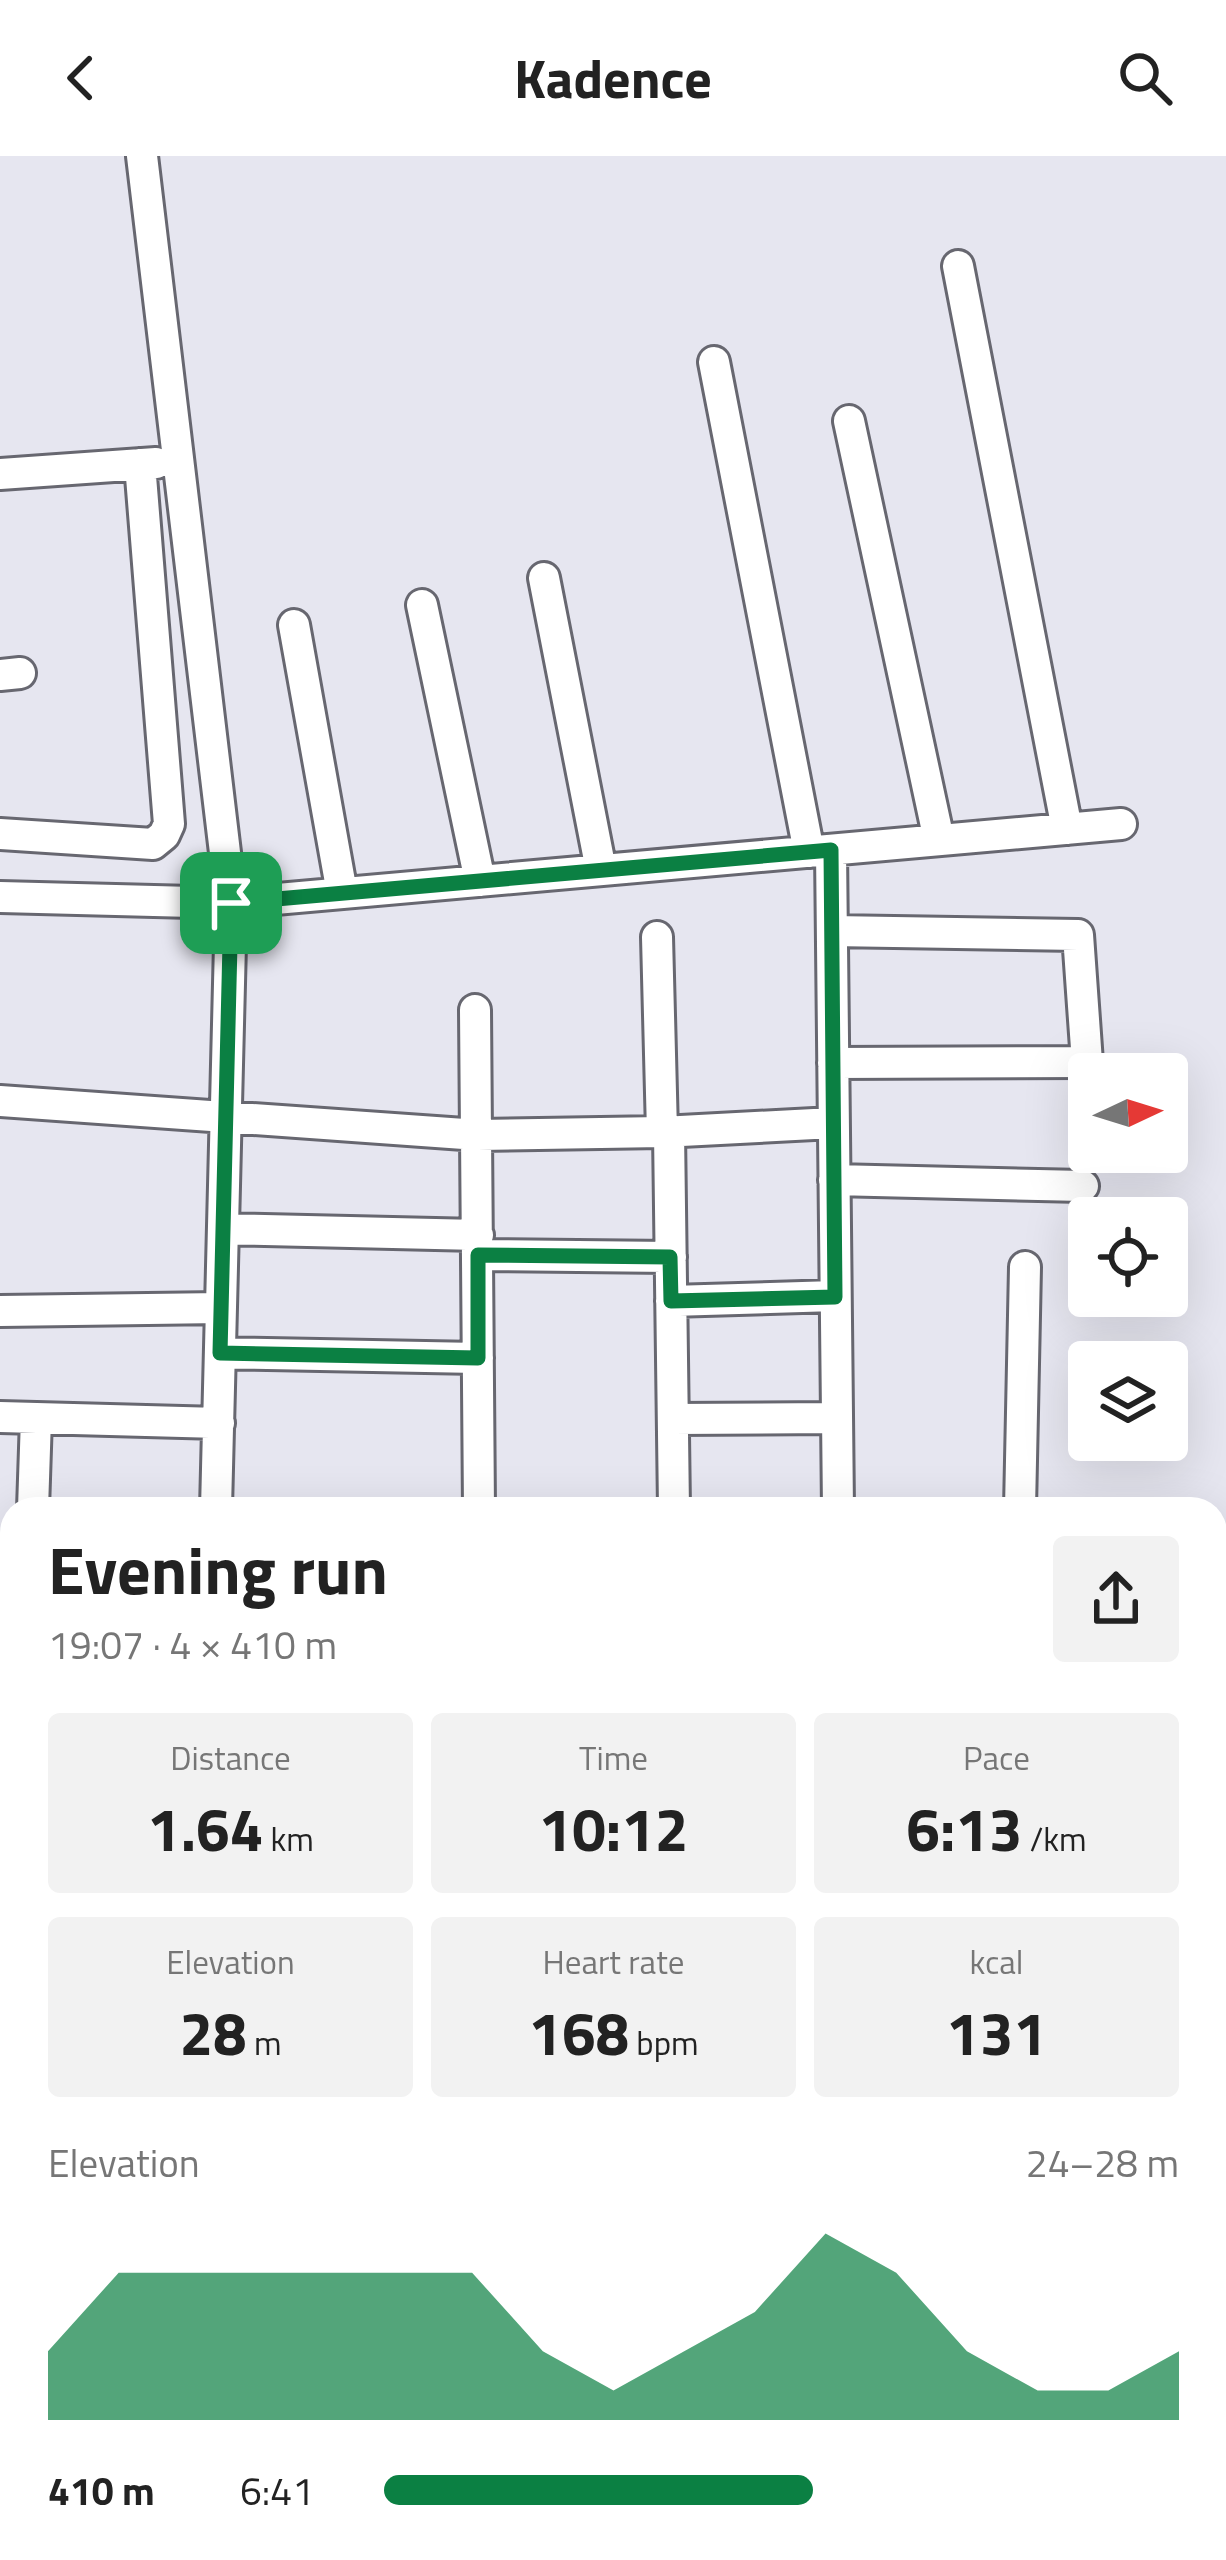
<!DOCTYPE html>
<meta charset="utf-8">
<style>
body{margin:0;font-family:"Titillium Web",sans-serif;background:#f2f2f2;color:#222;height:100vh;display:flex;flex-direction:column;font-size:45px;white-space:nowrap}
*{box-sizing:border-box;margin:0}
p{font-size:39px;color:#767676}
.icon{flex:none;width:66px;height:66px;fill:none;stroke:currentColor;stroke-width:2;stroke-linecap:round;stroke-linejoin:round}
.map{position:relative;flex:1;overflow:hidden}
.sheet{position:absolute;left:0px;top:1341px;width:1227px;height:1065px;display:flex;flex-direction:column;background:#fff;border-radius:36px 36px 0 0;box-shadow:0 12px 48px #0002}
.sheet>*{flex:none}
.needle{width:78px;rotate:86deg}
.controls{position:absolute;left:1068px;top:897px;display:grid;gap:24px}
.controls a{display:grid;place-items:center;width:120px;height:120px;border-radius:12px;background:#fff;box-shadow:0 12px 48px #0002;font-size:60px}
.pin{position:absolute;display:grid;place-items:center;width:102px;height:102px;color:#fff;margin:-51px;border-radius:24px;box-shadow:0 6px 18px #0006}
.round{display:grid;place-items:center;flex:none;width:126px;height:126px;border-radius:12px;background:#f2f2f2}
.overview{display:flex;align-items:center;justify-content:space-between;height:204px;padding:0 48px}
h1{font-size:66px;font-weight:700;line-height:90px}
.figures{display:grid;grid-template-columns:repeat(3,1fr);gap:18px;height:204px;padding:12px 48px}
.figures div{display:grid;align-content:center;border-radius:12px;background:#f2f2f2;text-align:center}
.figures b{font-size:60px;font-weight:700}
.figures small{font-size:33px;font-weight:400}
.figures p{font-size:33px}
.chart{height:336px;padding:24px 48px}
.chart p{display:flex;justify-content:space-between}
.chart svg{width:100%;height:216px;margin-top:12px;fill:#0b8043;opacity:.7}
ul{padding:0 48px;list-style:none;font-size:39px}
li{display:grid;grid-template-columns:192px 144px 1fr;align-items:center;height:90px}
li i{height:30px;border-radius:15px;background:#0b8043}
header{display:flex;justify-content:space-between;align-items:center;height:156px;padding:0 48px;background:#fff;font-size:54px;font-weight:700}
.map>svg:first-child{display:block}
</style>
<header><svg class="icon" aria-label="back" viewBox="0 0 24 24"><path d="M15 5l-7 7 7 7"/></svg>Kadence<svg class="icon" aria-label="search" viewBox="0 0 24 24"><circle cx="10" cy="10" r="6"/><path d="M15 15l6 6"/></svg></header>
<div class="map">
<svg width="1226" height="2404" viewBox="0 0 1226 2404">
<rect width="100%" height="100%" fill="#e6e6f0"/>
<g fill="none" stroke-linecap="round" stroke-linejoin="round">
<defs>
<path id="street" d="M142 0 231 747 216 1353
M958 110 1067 673
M714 206 809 696
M849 265 939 684
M0 318 156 307
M544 422 601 714
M422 449 480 725
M294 469 342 737
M0 519 20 517
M0 678 153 688 164 679 169 668 140 308
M831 694 838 1353
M0 741 231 747 1121 668
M832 775 1078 779 1087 906 833 907
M657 781 662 976
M475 854 479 1353
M0 945 478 979 662 976 833 967
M669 976 674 1353
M834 1024 1083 1030
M223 1073 478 1079
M478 1099 671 1101
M671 1145 835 1140
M0 1155 221 1152
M220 1197 478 1202
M0 1261 219 1267
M673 1263 835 1262
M33 1353 36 1262
M1020 1353 1025 1111
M0 1491H12
M1215 1552 1226 1554
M1215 1582 1226 1584
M1215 1619 1226 1611
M0 1695H12
M0 1876H12
M1215 1956 1226 1953
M0 2012 12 2016
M1215 2080 1226 2007
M0 2213 12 2217
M527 2394 533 2404
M725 2394 731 2404
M939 2394 945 2404
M1054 2394 1060 2404
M1169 2394 1175 2404
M76 2404 80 2394
M279 2404 281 2394"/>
</defs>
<!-- street casing -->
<use href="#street" stroke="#676770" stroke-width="36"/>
<!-- street -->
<use href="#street" stroke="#fff" stroke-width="30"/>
</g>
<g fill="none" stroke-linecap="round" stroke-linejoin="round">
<defs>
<path id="route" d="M831 694 835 1141 671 1145 670 1101 478 1099V1202L220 1197 231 747Z"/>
</defs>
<!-- route casing -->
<use href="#route" stroke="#fff" stroke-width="24"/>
<!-- route -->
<use href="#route" stroke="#0b8043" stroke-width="15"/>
</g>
</svg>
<div class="controls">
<a><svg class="needle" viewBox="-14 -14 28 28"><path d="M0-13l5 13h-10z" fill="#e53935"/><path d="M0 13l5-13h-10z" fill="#767676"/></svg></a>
<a><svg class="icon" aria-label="locate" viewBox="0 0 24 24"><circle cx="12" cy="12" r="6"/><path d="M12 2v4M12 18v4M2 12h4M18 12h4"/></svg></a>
<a><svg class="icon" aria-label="layers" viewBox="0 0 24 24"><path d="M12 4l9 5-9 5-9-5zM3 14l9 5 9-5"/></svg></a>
</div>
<div class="pin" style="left:231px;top:747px;background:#1e9e55"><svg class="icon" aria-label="arrive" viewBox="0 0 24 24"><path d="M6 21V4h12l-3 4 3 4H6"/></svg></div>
<section class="sheet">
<div class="overview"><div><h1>Evening run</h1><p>19:07 · 4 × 410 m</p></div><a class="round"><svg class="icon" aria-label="share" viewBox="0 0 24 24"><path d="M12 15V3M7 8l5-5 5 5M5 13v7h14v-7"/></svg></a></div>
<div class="figures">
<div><p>Distance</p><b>1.64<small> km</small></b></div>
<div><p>Time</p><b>10:12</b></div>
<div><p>Pace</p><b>6:13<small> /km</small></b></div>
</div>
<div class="figures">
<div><p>Elevation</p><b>28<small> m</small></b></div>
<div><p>Heart rate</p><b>168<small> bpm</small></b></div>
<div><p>kcal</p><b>131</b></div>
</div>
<div class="chart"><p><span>Elevation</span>24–28 m</p>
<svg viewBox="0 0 160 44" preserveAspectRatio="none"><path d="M0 44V30L10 14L20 14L30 14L40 14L50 14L60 14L70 30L80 38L90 30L100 22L110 6L120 14L130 30L140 38L150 38L160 30V44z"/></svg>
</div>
<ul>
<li><b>410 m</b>6:41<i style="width:54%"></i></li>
</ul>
</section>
</div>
